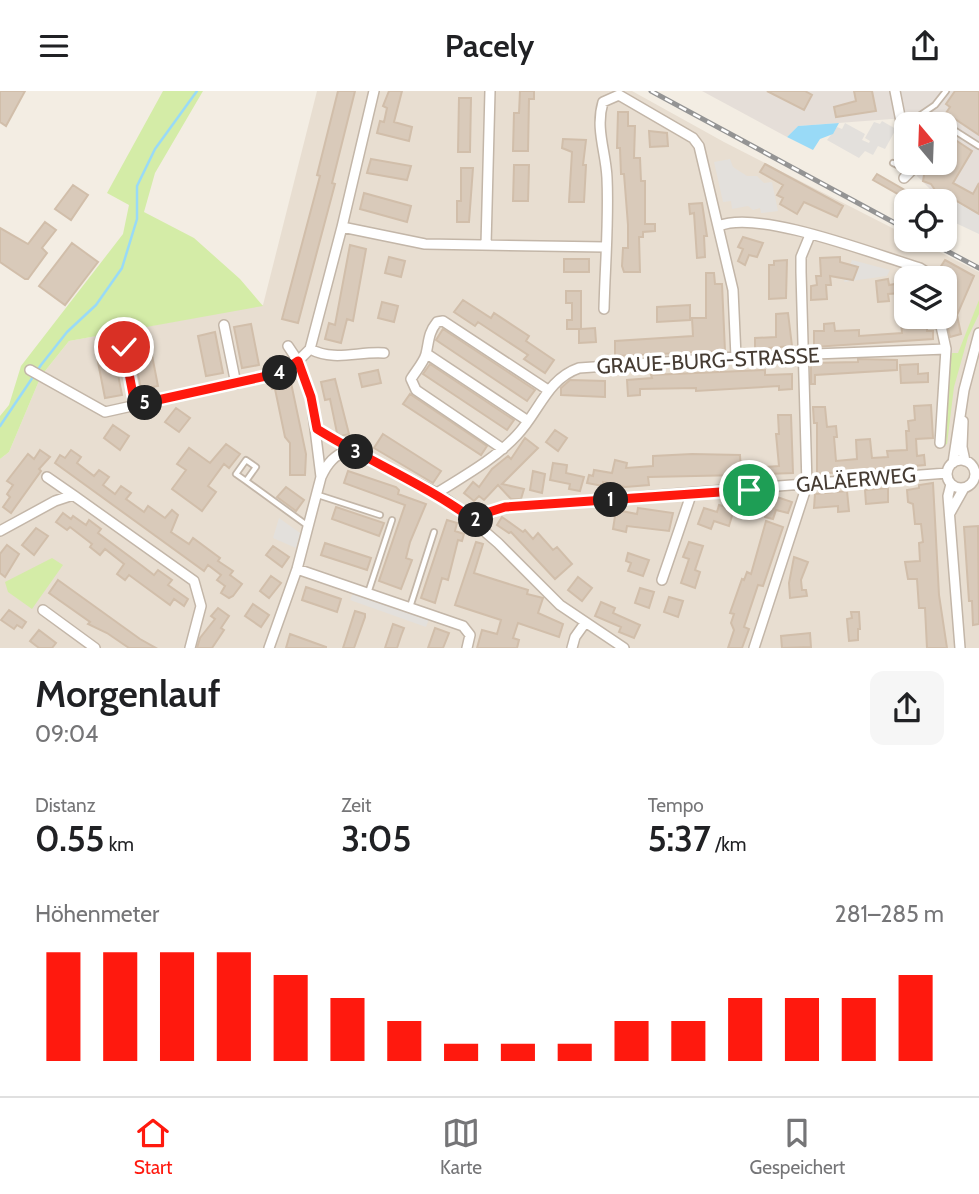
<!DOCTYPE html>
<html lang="de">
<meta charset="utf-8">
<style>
body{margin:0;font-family:Cabin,sans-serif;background:#f6f6f6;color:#202124;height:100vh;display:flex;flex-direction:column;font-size:26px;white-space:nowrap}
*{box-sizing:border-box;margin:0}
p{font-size:23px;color:#757577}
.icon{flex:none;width:38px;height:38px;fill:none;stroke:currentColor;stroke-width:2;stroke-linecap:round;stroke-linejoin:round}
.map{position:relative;height:557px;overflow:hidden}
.details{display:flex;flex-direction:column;background:#fff;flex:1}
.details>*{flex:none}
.needle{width:46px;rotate:341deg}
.tools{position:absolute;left:894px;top:21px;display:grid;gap:14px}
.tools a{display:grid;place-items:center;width:63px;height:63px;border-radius:14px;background:#fff;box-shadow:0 2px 5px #0004;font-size:35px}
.pin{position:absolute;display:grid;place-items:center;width:60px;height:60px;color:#fff;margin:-30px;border:4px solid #fff;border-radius:50%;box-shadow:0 2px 7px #0007}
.km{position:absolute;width:35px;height:35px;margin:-18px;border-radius:50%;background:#222;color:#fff;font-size:19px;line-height:35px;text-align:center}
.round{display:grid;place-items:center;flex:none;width:74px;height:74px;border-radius:14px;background:#f6f6f6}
.overview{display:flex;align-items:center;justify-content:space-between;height:119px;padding:0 35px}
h1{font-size:38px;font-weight:600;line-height:52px}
.figures{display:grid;grid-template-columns:repeat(3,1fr);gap:10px;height:119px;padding:7px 35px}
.figures div{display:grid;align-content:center}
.figures b{font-size:35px;font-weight:600}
.figures small{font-size:19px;font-weight:400}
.figures p{font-size:19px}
.chart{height:196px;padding:14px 35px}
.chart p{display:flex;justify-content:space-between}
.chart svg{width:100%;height:126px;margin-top:7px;stroke:#ff190e;stroke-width:6}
header{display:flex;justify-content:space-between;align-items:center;height:91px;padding:0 35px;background:#fff;font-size:32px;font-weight:600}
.tab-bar{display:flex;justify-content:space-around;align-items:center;height:98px;border-top:2px solid #e0e0e0;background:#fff;font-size:19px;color:#757577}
.tab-bar a{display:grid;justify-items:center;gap:4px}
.tab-bar .selected{color:#ff190e}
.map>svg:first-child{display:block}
</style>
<header><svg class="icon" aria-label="menu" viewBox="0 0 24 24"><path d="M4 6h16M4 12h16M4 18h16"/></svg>Pacely<svg class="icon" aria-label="share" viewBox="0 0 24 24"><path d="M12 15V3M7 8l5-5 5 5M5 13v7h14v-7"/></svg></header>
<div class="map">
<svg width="979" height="557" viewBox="0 0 979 557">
<rect width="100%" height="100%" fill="#f3ede3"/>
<!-- residential -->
<path fill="#e8ded1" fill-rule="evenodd" d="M317 0H632L724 51 906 144V149H916L979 181V557H0V368L9 361 41 285 69 250 263 214ZM906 187H945V226H906Z"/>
<!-- industrial -->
<path fill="#e5ded8" d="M702 0H979V124L945 105 939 107 917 85 914 72H945V33L906 35 905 27 798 35 787 46Z"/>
<!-- green -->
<path fill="#d4eca7" d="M163 0H203L155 82 144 121 194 147 240 188 263 215 69 250 41 285 9 361 0 368V325L9 314 21 275 123 143 129 114 107 102Z
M979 209V223L968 246 954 296 947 353 943 355 949 278 952 262H958Z
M52 467 63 474 32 518 8 501 5 491Z"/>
<!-- parking -->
<path fill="#e3e0dc" d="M882 30 896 38 885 58 878 55 873 64 865 60 859 67 827 49 837 36 842 38 845 32 865 43 862 49 869 52 870 50 865 47 874 31 880 33Z
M730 68 733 76 747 85H757L764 92 772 91 778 120 761 122 760 117 753 119 748 115 732 118 731 110 723 111 714 71Z
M945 105 979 124V143L945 127V110H942Z
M852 169 890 179 887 185 844 191Z
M279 427 300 442 296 457 273 447Z
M353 502 429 528 426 536 350 509Z"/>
<!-- water -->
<path fill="#99daf7" d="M839 32 833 43 820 48 813 59 787 46 798 35Z"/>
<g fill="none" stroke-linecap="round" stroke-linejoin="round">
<!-- stream -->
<path stroke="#99daf7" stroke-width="2.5" d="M0 335 41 274 67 241 96 214 122 177 137 128V95L155 58 197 0"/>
</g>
<!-- building -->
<path fill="#d9caba" stroke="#d1beaa" stroke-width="2" d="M0 0H25L6 35 0 31Z
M338 0H355L332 92 335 93 298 232 282 228 320 85 317 84Z
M389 0H402L394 31 412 36 409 50 377 42 380 30 384 31 387 17 383 15Z
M520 0H534V8H529L528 60H513L514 22H519Z
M767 0H805L812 4 804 19Z
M854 0H872L876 20 836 26 834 16 856 10Z
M955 0H979V44L946 22 950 16 946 13Z
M459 7H471L470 61H458Z
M618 21H628V35H635L634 67H640L641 90H645V133H655V140L643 141V146H639L640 181H624L622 175 623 157H628V134L624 83H621L620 57H617Z
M649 40 667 42 668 55 650 56Z
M945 42 972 60 953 92 973 103 979 92V123L943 102H937L931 93 923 90 924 84 919 72H945Z
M563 48 586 49 583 74H586L584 111H569L572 61 562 57Z
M371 68 411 75 407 89 367 82Z
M765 73 843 115 837 126 804 111 797 123 780 113 783 107 777 104 783 94 760 81Z
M514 74H529L528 110H513Z
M461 77H473L469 131H457V110H461Z
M877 83 908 101 905 107 873 89Z
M73 94 88 104 71 129 55 118Z
M364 102 411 115 407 131 360 118Z
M702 112 707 145H704L705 166 697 167 694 122 690 123 689 113Z
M45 131 56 139 42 157 47 162 28 188H25L0 171V137L28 153Z
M743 146 763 152 757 166 749 164 745 174 738 170 743 158 738 156Z
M72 152 98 171 65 214 39 195Z
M350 154 366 158 353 230 347 228 341 252 325 248 329 232 335 234Z
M389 166 405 170 401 186 385 182Z
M840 166V171L858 176 853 189 830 185 831 194H826L827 208 811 209V195L817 194 816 185H821L820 167Z
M564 168H589V181H564Z
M787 169 786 207 769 208V174H774V170Z
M945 169 974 185 957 224 961 243 950 246 945 223V187H937L936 183Z
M706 182H714L715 193H722L725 260 615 265V250L693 245 692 227H706Z
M888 188 889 194 901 192 902 202 888 203 889 210 878 211 876 190Z
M566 200H581V238L595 237 596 251 579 252V238H567V229H572V212H566Z
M463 209 491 227 494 222 529 245 526 250 554 269 545 282 524 268 528 264 478 231 475 235 454 221Z
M382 211 398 215 394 231 378 227Z
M690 214V229L657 231V216Z
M788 222 792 255 755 258V247L776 246V223Z
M914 230V235L927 234V240H933V248L814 256V240H824V233L834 232 835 240 859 239V245L902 242 901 231Z
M251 233 259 274 242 277 234 236Z
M443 238 535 299 527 310 436 249Z
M215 241 223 282 206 285 198 245Z
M150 254 158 295 141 298 133 258Z
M114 263 122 304 105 307 97 266Z
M858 268 897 269V279L815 284V293H811V272L858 271Z
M430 273 514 329 507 339 423 283Z
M918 273V283L928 282V291L901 292 900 274Z
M378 279 381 292 362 296 359 283Z
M765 279V284L792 283V298L779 299V295L696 300V297L640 298V304L628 305 627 289 652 287 651 284Z
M290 287 306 363 305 384H290V352L285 346 275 298H272L270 291Z
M335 288 349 343 341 345 337 342 330 308 325 309 321 291Z
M570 289 605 290V306L561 304V297Z
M410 303 487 355 481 364 403 313Z
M931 314 933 347 916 348 917 365 924 364 925 374 817 383V332H814L813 316H825L827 336 836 335 837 346H834L836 370 857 368 856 349 870 348 872 367 888 366 887 360 907 359 906 340H909L908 330 915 329 914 315Z
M176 317 190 327 179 341 165 331Z
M778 324H791L793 382 766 383V376L779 375 776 343H779Z
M113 334 129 345 120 359 104 347Z
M555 339 567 347 558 360 546 351Z
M383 343 441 380 433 392 374 357Z
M525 347 538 357 502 393 524 398 521 408H511L498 394 484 409 479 405 474 410 464 402 473 391 479 396 492 378 508 365 511 368Z
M226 353 240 363 229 377 224 373 208 395 216 401 202 420 172 398 186 379 177 373 189 357 210 372Z
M40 359 50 366 39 378 41 380 11 422 3 416 10 406 7 403 13 394 7 390 28 363 34 368Z
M71 359 81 366 77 372 94 385 99 379 109 386 103 394 115 403 121 395 131 402 126 408 144 421 148 415 165 427 172 419 178 424 171 441 189 453 193 447 220 467 218 470 233 480 230 484 242 493 233 505 229 507 221 502 225 495 217 489 221 484 208 474 204 480 55 372 60 364 65 367Z
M692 363 740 364 741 384 648 386 649 394 625 396 603 391V395L587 392 589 384 593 385 594 379 612 382 615 369 627 372 626 377 653 375V365Z
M553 372 567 374 566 382 584 386 580 400 569 398 570 393 550 389Z
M348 380 396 396 399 399 398 403 426 413 410 451 406 467 412 469 401 498 379 490 405 414 344 392Z
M533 380 545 383 542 402 530 399Z
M933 392 939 504 947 557H927L925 517H919L917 488H908L905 471 920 470 919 452 923 451 921 433H915L913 413 908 411 907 399 919 397V394Z
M286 396 304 409 296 420 277 406Z
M888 397V411L866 413 865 399Z
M847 400 849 420 838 421V415L814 417 815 403Z
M774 405 792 411 788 422 776 419 773 428 765 426Z
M719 414 734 418 729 435 714 430 711 438 698 433 704 417 717 421Z
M336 416 384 432 379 445 332 428Z
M638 417 673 422 669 440 627 435 626 441 613 438 616 419 637 423Z
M63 422 71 428 73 425 86 434 89 429 101 438 98 442 141 474 154 484 158 479 172 489 168 494 188 508 184 515 174 508 170 514 129 484 125 489 117 483 124 473 105 458 100 464 90 456 92 453 70 436 67 439 56 431Z
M502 426 523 441 525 439 533 448 538 442 553 459 557 456 572 473 555 488 511 441 509 442 497 434Z
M447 429 457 432 455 440 464 443 462 450 458 449 448 489 442 487 435 512 421 507Z
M766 430 783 436 763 495 758 494 744 536 749 538 742 557H728L734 539 731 532 734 523 730 522 742 488 744 489 747 481 751 483Z
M978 435 979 533 973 534 972 510H969L964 436Z
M36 437 48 445 34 464 22 454Z
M476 451 483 453 474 482 528 499 527 503 543 507 538 522 563 533 559 546 518 532 513 547 519 549 517 557H477L482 539 497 543 501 529 455 514Z
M689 451 703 455 695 479 700 481 695 497 681 492 689 468 683 466Z
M325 452 371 467 367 479 321 464Z
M7 454 19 463 5 486 0 482V463Z
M273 455 289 466 282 476 266 464Z
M628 462 649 469 643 485 628 480 631 472 626 470Z
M794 466 808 471 801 489 802 499H806L807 505 790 507 789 492Z
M271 485 281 492 269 507 260 500Z
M578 486 592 497 582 510 568 499Z
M58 489 140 548 156 557H129L107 542 88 533 90 531 49 502Z
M306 496 341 508 337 521 302 509Z
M640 497 654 501 649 517 635 512Z
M669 506 683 510 678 526 664 521Z
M601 511 615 517 613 522 640 534 634 547 619 541 621 536 595 525Z
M253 513 269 524 261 536 245 525Z
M218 517 229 525 221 537 224 539 212 557H197L200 547 215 528 211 525Z
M9 519 26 531 22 537 17 534 14 538 1 529Z
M355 520 365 523V526L354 557H343Z
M851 521H859L860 538H858V549L849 550 847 528 852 527Z
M393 533 404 537 401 545 397 557H385Z
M435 537 449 542 443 557H428Z
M39 539 56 552 52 557H39L30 550Z
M810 542 811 556 782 557 781 545Z
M290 543 326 556V557H286Z"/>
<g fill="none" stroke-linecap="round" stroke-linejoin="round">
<defs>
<path id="lane" d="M919 25 935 14 946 0
M901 26 938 29 979 55
M893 72 911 80
M246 390 236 383 246 369 256 376 246 390 308 435
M318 404 380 424
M368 502 392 429
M410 516 434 441"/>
<path id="street" d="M374 0 342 136 425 153 605 156
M895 0 906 56
M904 87 911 80 909 72
M719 135C759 118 876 164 920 177L928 182 930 187
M486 154 490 0
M604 218C605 175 609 130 607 87 606 61 595 38 603 11L619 4 693 47 699 55 733 199 736 266
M939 226 946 258 940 352
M224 234 236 293
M124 256 135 314
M310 258C335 271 358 260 384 262
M427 263 528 330
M30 279 105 321 280 282 298 270 310 258 342 136
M963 330 962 356 965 370
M317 338 349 358
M503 358 416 299 411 288C415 281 424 271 426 263 429 251 428 242 437 231L443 230 548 299
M947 383a14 14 0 1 1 28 0a14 14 0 1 1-28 0Z
M953 372 964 299 979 242
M47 386 73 404
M321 386C328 371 334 365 349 358L437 402 454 414 498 452 560 514 624 557
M951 393 948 405 960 557
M437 402C464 385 495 368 517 344 539 321 547 288 579 277L736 266 946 258
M950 422 964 397
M474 429 505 416 947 382
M0 440 55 410 73 404 194 490 201 515 190 557
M297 478 463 535 470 544 467 557
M662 489 691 404
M43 519 95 557
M269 557 297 478 321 386 311 306 298 270 288 255
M572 557 575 546 585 532
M754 557 807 394 801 181V166L810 144"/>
</defs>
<!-- lane casing -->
<use href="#lane" stroke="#c3b6a8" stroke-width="8"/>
<!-- street casing -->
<use href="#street" stroke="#c3b6a8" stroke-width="12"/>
<!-- lane -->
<use href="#lane" stroke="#fff" stroke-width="4.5"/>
<!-- street -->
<use href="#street" stroke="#fff" stroke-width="9"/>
<defs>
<path id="rail" d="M651 0 906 138
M926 149 979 177"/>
</defs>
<!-- rail casing -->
<use href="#rail" stroke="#949494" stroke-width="5"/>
<!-- rail -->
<use href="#rail" stroke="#fff" stroke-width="2.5" stroke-dasharray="8" stroke-linecap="butt"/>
</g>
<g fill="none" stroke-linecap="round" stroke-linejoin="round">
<defs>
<path id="route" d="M124 256 135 314 280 282 298 270 311 306 317 338C368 370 425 393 474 429L486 422 505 416 749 399"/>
</defs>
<!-- route casing -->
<use href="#route" stroke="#fff" stroke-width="14"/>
<!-- route -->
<use href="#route" stroke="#ff190e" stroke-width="9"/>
</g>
<g text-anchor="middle" stroke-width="7" stroke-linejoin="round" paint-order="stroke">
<!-- street labels -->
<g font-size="21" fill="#463c33" stroke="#fff">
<text transform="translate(708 270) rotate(-3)" y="7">GRAUE-BURG-STRASSE</text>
<text transform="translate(856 389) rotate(-5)" y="7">GALÄERWEG</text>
</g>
</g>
</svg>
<div class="tools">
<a><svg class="needle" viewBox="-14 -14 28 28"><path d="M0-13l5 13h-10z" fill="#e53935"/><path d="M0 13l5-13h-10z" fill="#757577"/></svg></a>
<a><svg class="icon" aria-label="locate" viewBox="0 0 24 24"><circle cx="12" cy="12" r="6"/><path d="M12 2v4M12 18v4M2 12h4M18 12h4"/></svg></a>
<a><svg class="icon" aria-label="layers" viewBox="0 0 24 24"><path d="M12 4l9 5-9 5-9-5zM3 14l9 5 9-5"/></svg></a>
</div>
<div class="pin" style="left:749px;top:399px;background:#1e9e55"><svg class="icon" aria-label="arrive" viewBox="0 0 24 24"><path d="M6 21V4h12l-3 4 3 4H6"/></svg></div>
<div class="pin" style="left:124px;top:256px;background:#d93025"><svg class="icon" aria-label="check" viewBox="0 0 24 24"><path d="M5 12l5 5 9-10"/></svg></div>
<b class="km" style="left:611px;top:409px">1</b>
<b class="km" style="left:476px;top:429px">2</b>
<b class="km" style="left:356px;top:361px">3</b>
<b class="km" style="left:280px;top:282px">4</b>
<b class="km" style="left:145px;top:312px">5</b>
</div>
<section class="details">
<div class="overview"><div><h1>Morgenlauf</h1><p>09:04</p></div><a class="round"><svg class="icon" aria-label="share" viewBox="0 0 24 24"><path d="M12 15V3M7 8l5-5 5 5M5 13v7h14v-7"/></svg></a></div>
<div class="figures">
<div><p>Distanz</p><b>0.55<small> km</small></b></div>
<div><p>Zeit</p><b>3:05</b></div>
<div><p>Tempo</p><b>5:37<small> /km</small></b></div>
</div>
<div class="chart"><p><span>Höhenmeter</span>281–285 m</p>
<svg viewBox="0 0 160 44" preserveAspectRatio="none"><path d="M5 44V6M15 44V6M25 44V6M35 44V6M45 44V14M55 44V22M65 44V30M75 44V38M85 44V38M95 44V38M105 44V30M115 44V30M125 44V22M135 44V22M145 44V22M155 44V14"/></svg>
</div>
</section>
<nav class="tab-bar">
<a class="selected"><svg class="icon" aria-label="home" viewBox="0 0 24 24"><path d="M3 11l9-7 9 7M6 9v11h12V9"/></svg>Start</a>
<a><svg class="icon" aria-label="map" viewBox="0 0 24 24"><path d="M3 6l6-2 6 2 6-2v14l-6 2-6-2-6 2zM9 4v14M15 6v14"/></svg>Karte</a>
<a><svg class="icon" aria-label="saved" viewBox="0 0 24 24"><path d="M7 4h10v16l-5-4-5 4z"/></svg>Gespeichert</a>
</nav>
